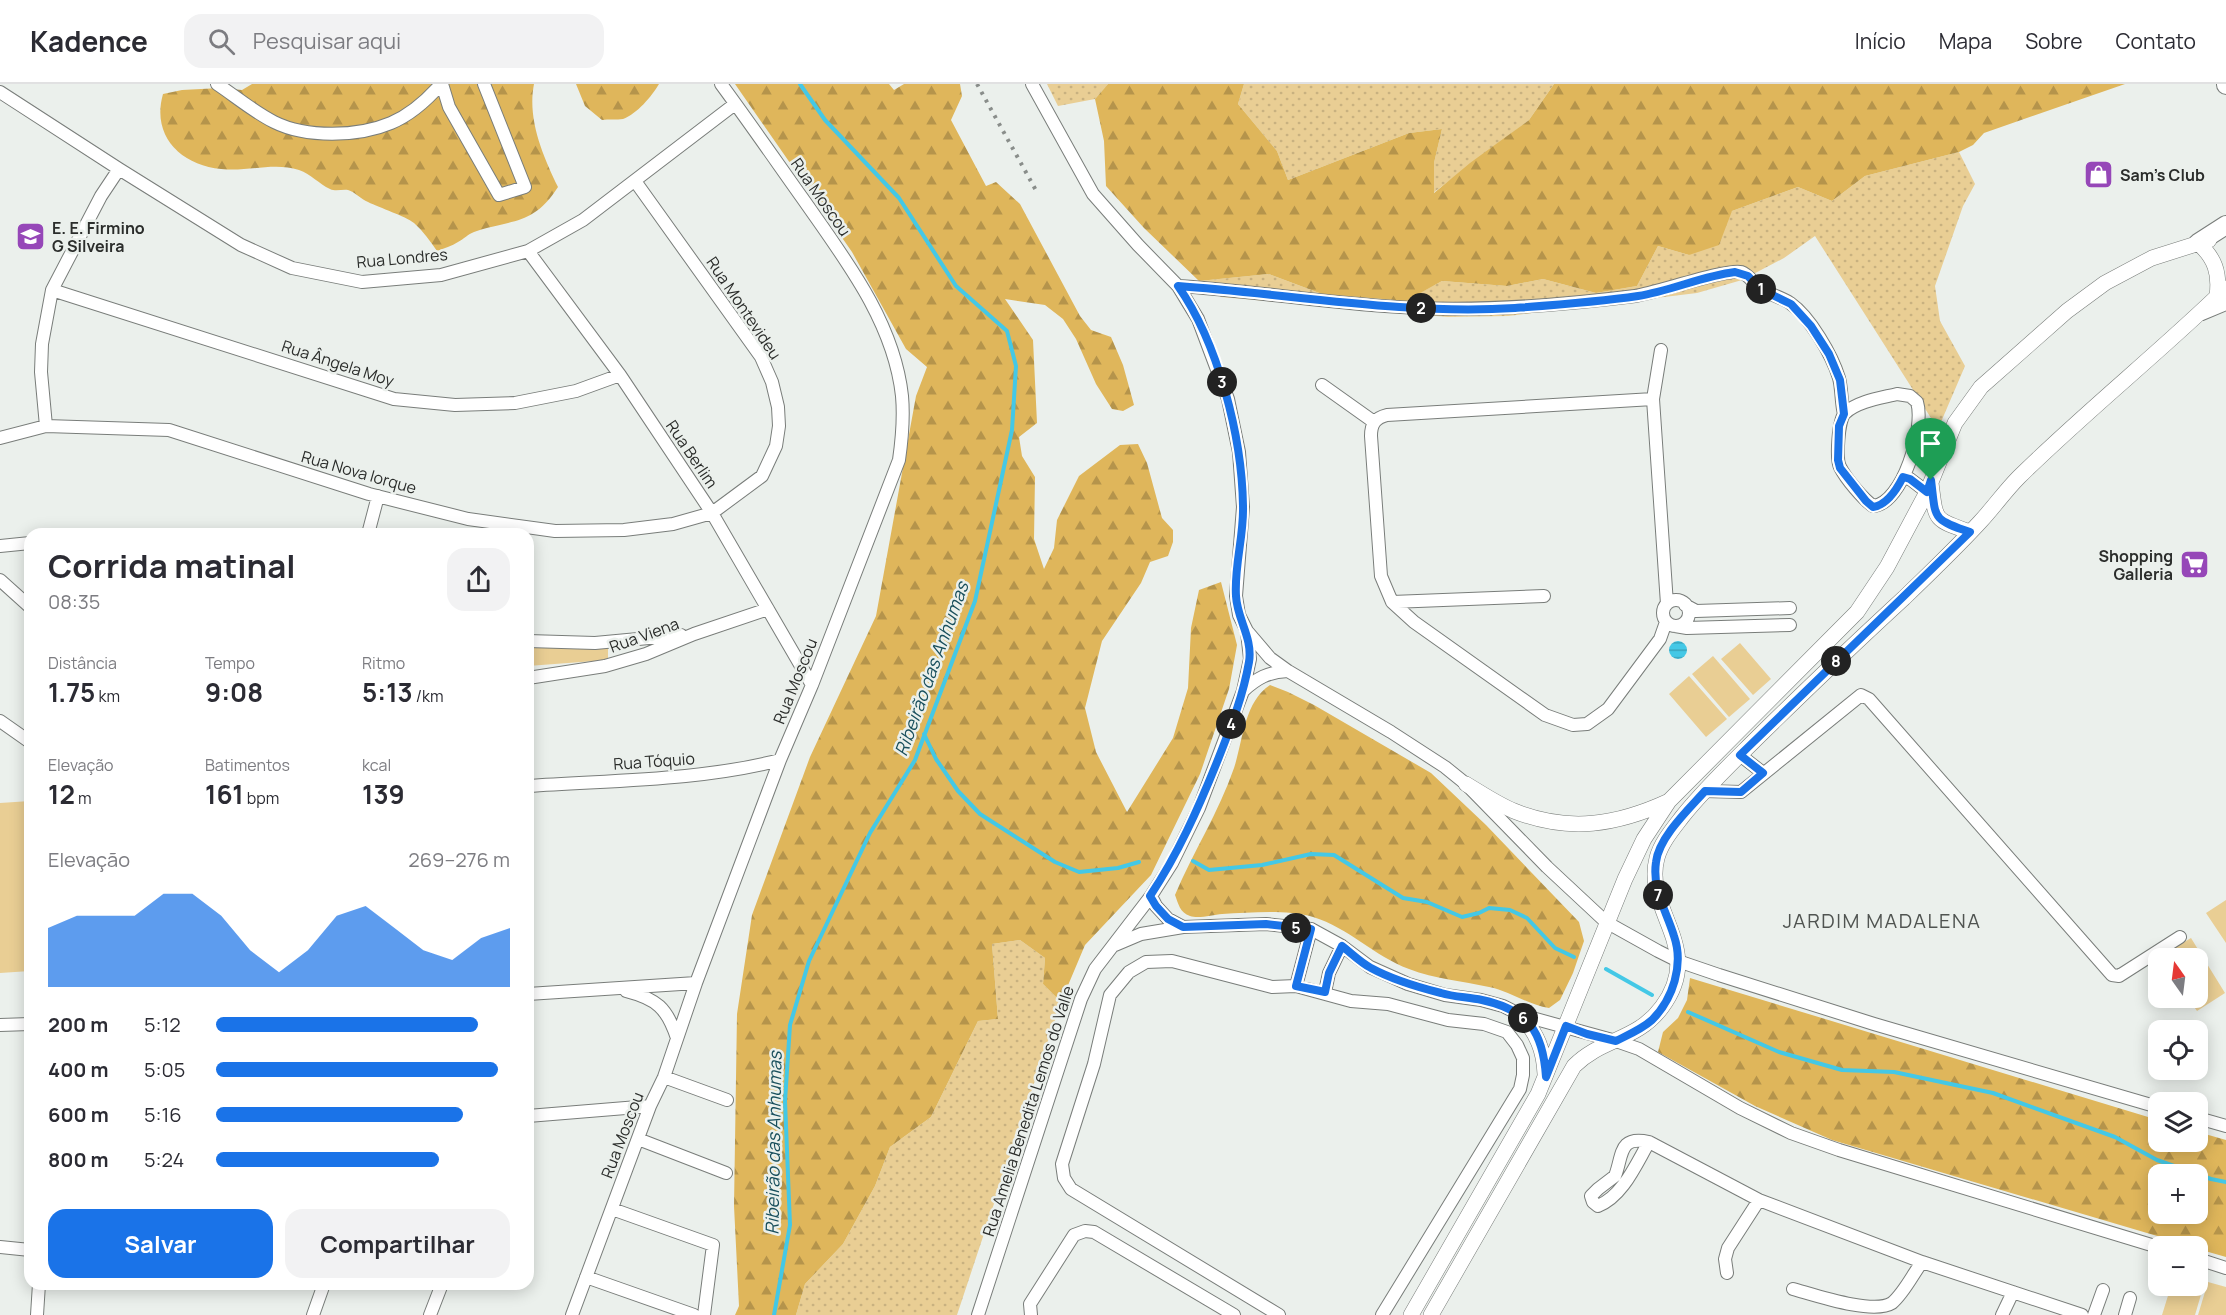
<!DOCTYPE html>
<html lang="pt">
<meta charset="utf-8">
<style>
body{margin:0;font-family:Manrope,sans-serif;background:#f2f2f3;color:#2b2b33;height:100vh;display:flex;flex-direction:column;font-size:22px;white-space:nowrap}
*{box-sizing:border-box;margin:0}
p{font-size:20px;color:#7c7c81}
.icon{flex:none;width:33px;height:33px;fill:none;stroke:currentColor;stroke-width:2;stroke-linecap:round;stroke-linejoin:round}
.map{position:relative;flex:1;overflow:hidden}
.drawer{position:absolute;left:24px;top:444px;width:510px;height:762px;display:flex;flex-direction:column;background:#fff;border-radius:18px;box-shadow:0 3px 15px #0003}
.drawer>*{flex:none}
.needle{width:39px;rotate:346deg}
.controls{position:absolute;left:2148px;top:864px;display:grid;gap:12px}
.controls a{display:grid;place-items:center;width:60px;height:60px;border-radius:12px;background:#fff;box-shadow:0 3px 15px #0003;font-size:30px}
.pin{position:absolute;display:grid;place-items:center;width:51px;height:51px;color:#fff;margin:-62px -26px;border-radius:50% 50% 50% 0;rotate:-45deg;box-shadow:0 0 6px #0007}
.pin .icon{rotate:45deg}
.km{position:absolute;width:30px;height:30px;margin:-15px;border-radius:50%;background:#222;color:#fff;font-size:16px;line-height:30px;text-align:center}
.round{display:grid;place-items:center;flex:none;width:63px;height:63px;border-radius:18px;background:#f2f2f3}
.head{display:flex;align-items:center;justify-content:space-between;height:102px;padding:0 24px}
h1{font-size:33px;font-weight:700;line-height:45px}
.metrics{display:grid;grid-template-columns:repeat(3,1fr);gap:9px;height:102px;padding:6px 24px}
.metrics div{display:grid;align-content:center}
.metrics b{font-size:26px;font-weight:700}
.metrics small{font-size:16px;font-weight:400}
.metrics p{font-size:16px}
.chart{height:168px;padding:12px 24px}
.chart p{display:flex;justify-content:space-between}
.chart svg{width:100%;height:108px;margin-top:6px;fill:#1a73e8;opacity:.7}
.button{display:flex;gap:12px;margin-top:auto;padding:12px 24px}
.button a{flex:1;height:69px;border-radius:18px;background:#1a73e8;color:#fff;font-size:24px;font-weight:700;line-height:69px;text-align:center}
.button a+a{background:#f2f2f3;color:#2b2b33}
ul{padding:0 24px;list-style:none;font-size:20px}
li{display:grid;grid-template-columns:96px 72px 1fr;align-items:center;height:45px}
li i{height:15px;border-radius:8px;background:#1a73e8}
header{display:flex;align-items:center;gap:36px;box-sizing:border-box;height:84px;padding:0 30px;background:#fff;border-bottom:2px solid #e1e1e2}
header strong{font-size:28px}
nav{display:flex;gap:33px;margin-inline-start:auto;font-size:21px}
.search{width:420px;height:54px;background:#f2f2f3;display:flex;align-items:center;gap:15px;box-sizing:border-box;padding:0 21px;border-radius:18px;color:#7c7c81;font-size:22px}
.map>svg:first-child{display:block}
</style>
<header>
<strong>Kadence</strong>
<div class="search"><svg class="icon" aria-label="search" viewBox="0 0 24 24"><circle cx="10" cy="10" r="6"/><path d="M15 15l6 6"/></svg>Pesquisar aqui</div>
<nav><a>Início</a><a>Mapa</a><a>Sobre</a><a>Contato</a></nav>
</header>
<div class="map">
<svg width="2226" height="1231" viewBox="0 0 2226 1231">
<defs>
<pattern id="grass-dots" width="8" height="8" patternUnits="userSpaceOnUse" patternTransform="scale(1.5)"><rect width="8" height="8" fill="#e9ce94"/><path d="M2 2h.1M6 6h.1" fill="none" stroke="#c8b180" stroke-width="1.8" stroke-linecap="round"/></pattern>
<pattern id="forest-firs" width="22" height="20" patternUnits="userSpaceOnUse" patternTransform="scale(1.5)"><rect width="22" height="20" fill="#dfb65b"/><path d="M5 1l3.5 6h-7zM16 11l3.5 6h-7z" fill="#b5944b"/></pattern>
<pattern id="water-rules" width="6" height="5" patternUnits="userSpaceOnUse" patternTransform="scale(1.5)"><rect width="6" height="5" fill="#44c8e6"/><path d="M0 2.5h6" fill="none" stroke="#39a3bb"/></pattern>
</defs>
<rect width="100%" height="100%" fill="#ebf0ec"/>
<!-- grass -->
<path fill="url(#grass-dots)" d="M1047 0H1108L1095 15 1058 22Z
M1244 0H1554L1529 36 1433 109 1434 79 1442 45 1409 49 1288 96 1277 67 1238 20Z
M1959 68 1975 100 1963 122 1935 202 1940 237 1965 282 1938 345 1815 152 1784 174 1742 196 1697 209 1508 232 1448 233 1221 213 1199 197 1269 190 1322 210 1405 217 1442 197 1507 202 1543 195 1596 209 1637 202 1658 162 1689 171 1732 127 1798 103 1832 117 1865 92Z
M1020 856 1045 874 1043 900 1061 918 957 1231H796L805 1200 843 1160 875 1102 890 1063 931 1033 978 937 998 935 992 860Z"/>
<!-- forest -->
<path fill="url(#forest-firs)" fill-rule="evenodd" d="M252 0H534C527 35 543 72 558 103 533 142 512 135 474 148 468 150 464 155 458 158 452 162 444 164 437 167 430 157 423 147 414 139 405 132 380 124 368 118 361 115 355 108 348 106 342 105 336 108 330 105 319 100 311 90 299 86 274 78 247 88 221 85 181 81 151 52 163 10L182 6 220 4 242 6Z
M576 0H659C652 12 637 30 623 35 617 36 608 35 602 36L585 22Z
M735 0H889L894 6 904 0H960L962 12 951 36 986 102 996 98 1020 120 1080 232 1091 246 1111 253 1123 281 1134 321 1123 327 1112 325 1096 300 1076 255 1063 235 1045 221 1005 215 1033 256 1037 339 1019 353 1022 372 1035 393 1034 455 1044 485 1054 464 1057 436 1079 392 1120 361 1138 360 1147 379 1162 434 1173 446V458L1168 472 1150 478 1141 499 1102 557 1085 624 1096 668 1127 728 1173 654 1188 604 1191 544 1199 506 1221 498 1237 561 1229 605 1200 690 1151 791 1085 861 1061 918 1043 900 1045 874 1020 856 992 860 998 935 978 937 931 1033 890 1063 875 1102 843 1160 805 1200 796 1231H735L739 1222 734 1122 737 930 752 831 810 673 876 532 916 312 927 283 906 265 852 168Z
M1108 0H1244L1238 20 1277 67 1288 96 1409 49 1442 45 1434 79V109L1470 79 1529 36 1554 0H2125L1984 49 1973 61 1959 68 1865 92 1832 117 1798 103 1732 127 1719 161 1689 171 1658 162 1637 202 1596 209 1543 195 1507 202 1442 197 1406 217 1322 210 1269 190 1199 197 1144 144 1106 102 1104 57 1095 15Z
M1270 601 1288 608 1314 621 1431 689 1486 741 1579 838 1584 857 1573 889 1560 916 1549 924C1528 921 1510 907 1489 903 1462 897 1435 895 1409 885 1374 872 1349 844 1313 833 1284 825 1251 829 1222 830 1213 831 1198 835 1190 832 1180 829 1178 819 1175 811 1193 768 1219 728 1234 684 1243 657 1244 618 1270 601Z
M1690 894 2158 1036V1058H2198V1048L2226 1056V1173L2198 1165V1162H2191L1832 1056 1755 1022 1658 968 1663 948 1678 934 1687 916ZM2198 1090V1130H2158V1090Z"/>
<!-- green -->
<path fill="#e9ce94" d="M1740 559 1771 595 1753 611 1721 575Z
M528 564H608V576L528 582Z
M1713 572 1750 615 1729 633 1692 590Z
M1689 592 1727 635 1706 653 1669 610Z
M30 717V887L0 889V719Z
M2226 816V859L2206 829Z
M2191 854 2225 909 2197 927 2188 914H2198V874H2164L2162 871Z
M2198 1194 2205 1197 2195 1231H2162L2171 1202H2198Z
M2208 1198 2226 1203V1231H2198Z"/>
<!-- water -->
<path fill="url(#water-rules)" d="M1669 566a9 9 0 1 1 18 0a9 9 0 1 1-18 0Z"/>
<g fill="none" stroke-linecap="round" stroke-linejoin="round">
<!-- stream -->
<path stroke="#44c8e6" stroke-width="4" d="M924 650 936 675 958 707 980 730 1055 778 1079 788 1118 784 1139 778
M1193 777 1209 786 1262 781 1311 770 1334 771 1403 814 1427 818 1462 833 1479 829 1489 824 1510 826 1527 834 1555 864 1574 873
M1606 885 1652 911
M1688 928 1779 968 1842 986 1894 988 1993 1009 2115 1053 2157 1076 2211 1095 2226 1098
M774 1231 790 1141 785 1017 790 941 809 877 870 749 915 676 975 517 1012 346 1016 282 1007 247 956 202 899 114 825 36 800 0"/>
<defs>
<path id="minor" d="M217 0C235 12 254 28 274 38 306 54 358 53 391 39 410 31 427 16 441 0
M442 0 449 23 499 111 525 103 484 0
M1032 0 1093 110 1138 161 1178 202 1198 235 1228 315 1239 368 1243 423 1236 512 1239 531 1247 547 1270 574 1288 587 1391 648 1445 683 1466 700 1547 783 1606 838 1658 867 1678 877 1719 891 1874 940 2158 1023
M0 8 119 85 241 161 292 184 362 198 441 191 528 167 583 136 735 20
M528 167 620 291 712 429 812 601
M1178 202C1258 207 1337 221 1417 224 1490 227 1563 221 1635 212 1656 209 1728 184 1741 188 1750 191 1754 201 1761 205 1771 211 1781 213 1790 219 1810 233 1832 271 1839 294 1842 305 1841 319 1844 330
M52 206 394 315 455 321 515 319 576 307 620 291
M2202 230 2226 220
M1322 301 1374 338
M1897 310 1910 312 1917 318C1925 343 1903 420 1873 422 1863 415 1846 395 1840 383 1836 375 1838 336 1845 329 1858 317 1881 314 1897 310Z
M1653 315 1661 266
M46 342 41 288 42 260 52 206 101 112 119 85
M0 354 46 342 169 346 369 410 468 435 555 447 624 446 673 440 712 429 762 392 776 362 779 342 778 323 772 298 761 273 635 97
M1903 393 1910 395 1927 408
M368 450 378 412
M0 462 30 459
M0 496 30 523
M1663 529a13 13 0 1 1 26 0a13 13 0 1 1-26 0Z
M1392 518 1544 512
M1685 521 1696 527 1790 524
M1666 538 1660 555 1608 625 1587 640 1573 641 1545 631 1414 538 1392 518 1381 492 1371 352C1371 340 1375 334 1387 331L1653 315 1667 520
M1675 542 1687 544 1790 541
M528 557 595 559 681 551
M528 594 605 582 646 570 694 550 768 525
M1243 607C1257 594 1268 588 1288 587
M0 637 30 658
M1740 671 1763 689
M528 702C612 696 698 697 780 676
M1705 707 1741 708 1861 611 1869 615 2112 891 2119 892 2180 853
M1151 812 1156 822 1168 835 1183 843 1266 840 1311 845 1342 862 1370 883 1408 900 1445 911 1481 916 1503 922 1521 931 1616 957 1639 965 1740 1024 1791 1049 1839 1066 2158 1163
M1115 861 1141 850 1183 843
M1296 902 1311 845
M626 907C657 915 667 924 677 954
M1325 908 1329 889 1342 862
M528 910 696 899
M0 941 30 940
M664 993 727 1016
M528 1032 650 1022
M2198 1034 2226 1042
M638 1055 726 1089
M1649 1058C1636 1080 1623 1112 1598 1122L1593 1118 1591 1112 1598 1105 1615 1092C1623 1072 1618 1051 1649 1058L1759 1116 1922 1178 2082 1231
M612 1125 713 1161 704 1231
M0 1163 30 1166
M2198 1175 2226 1184
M1727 1189 1725 1175 1728 1164 1759 1116
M586 1193 694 1231
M1793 1205C1815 1211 1873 1231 1892 1219 1904 1209 1913 1190 1922 1178
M37 1231 39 1200
M313 1231 324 1200
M430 1231 442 1200
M572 1231 650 1022 664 993 696 899 780 676 812 601 899 376C902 355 904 334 902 312 894 238 845 175 803 115 776 77 749 38 721 0
M978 1231 1081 915 1095 885 1151 812 1172 779 1199 724 1243 607 1250 575 1247 548
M1031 1231 1030 1220 1074 1151 1085 1147 1094 1148 1234 1231
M1279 1231 1071 1105 1064 1094 1062 1080 1094 980 1110 911 1129 888 1146 878 1172 877 1272 903 1296 902 1351 917 1388 920 1448 936 1484 940 1507 948 1517 961 1523 974V991L1520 1005 1382 1231
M2002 1231 2013 1208
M2094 1231 2103 1206
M2125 1231 2130 1214"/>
<path id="major" d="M2198 159C2215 174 2220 189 2217 212
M1931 399C1936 437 1933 435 1970 448
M1466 700C1481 709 1497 720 1514 727 1569 749 1617 741 1669 717
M1521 931C1537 950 1544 966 1545 990
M1411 1231 1538 1010 1625 795 1644 755 1669 717 1857 528 1887 483 1927 408 1955 339 1981 303 2067 227 2105 199 2152 174 2209 156
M1431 1231 1574 982C1602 954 1637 957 1662 923 1706 864 1643 827 1657 774 1661 759 1672 746 1682 733 1705 704 1733 678 1760 651 1807 605 1855 559 1904 514 1930 489 1956 464 1980 438 1994 423 2005 407 2019 393 2086 327 2159 269 2226 204"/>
<path id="highway" d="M2226 0V1
M2198 159 2226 141"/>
</defs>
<!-- minor casing -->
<use href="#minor" stroke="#797d7a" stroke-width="14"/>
<!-- major casing -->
<use href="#major" stroke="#797d7a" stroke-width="16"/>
<!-- highway casing -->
<use href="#highway" stroke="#797d7a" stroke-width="20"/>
<!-- minor -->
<use href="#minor" stroke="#fff" stroke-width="12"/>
<!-- major -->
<use href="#major" stroke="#fff" stroke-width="15"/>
<!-- highway -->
<use href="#highway" stroke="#fff" stroke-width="18"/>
<!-- rail -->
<path stroke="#898d8a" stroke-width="4" stroke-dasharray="3 6" stroke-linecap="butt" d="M977 0 1038 110"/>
</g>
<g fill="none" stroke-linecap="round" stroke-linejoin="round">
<defs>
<path id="route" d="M1735 188 1748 192 1760 205 1791 220 1811 242 1829 270 1840 296 1844 330 1839 342 1838 376 1840 384 1866 417 1873 423C1887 421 1897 405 1903 393L1910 395 1927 408 1931 396C1936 435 1931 435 1970 448L1740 671 1763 689 1741 708 1705 707C1689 725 1659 753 1656 778 1652 806 1666 826 1674 852 1684 881 1673 915 1652 936 1642 945 1628 951 1616 957L1587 950 1566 942 1546 993C1543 947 1528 926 1482 916 1468 913 1454 913 1441 909 1417 903 1393 896 1371 884 1361 879 1351 869 1342 862L1329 889 1325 908 1296 902 1311 845 1266 840 1183 843 1168 835 1156 822 1150 812C1178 770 1198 725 1217 678 1230 645 1243 613 1249 578 1253 554 1237 535 1236 512 1234 482 1244 452 1243 422 1242 352 1218 259 1178 202 1290 210 1402 231 1515 224 1555 221 1597 218 1638 212 1671 207 1702 192 1735 188Z"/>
</defs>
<!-- route casing -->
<use href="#route" stroke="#fff" stroke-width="12"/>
<!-- route -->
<use href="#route" stroke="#1a73e8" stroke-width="8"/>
</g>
<!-- icons -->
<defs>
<symbol id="shop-square" viewBox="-11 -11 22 22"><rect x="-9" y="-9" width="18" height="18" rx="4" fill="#9647b8" stroke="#ebf0ec"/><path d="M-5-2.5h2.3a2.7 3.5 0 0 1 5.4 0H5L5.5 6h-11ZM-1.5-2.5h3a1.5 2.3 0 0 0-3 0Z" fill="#fff"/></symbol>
<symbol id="school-square" viewBox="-11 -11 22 22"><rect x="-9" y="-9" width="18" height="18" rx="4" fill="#9647b8" stroke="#ebf0ec"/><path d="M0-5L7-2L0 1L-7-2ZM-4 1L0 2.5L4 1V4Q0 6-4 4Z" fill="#fff"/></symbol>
<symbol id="supermarket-square" viewBox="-11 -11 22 22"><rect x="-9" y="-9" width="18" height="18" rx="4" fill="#9647b8" stroke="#ebf0ec"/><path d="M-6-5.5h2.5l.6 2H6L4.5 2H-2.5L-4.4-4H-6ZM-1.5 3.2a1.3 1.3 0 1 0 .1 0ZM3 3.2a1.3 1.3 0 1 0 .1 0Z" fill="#fff"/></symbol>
</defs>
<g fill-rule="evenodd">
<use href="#shop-square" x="2082" y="74" width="33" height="33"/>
<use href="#school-square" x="14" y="136" width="33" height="33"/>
<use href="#supermarket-square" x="2178" y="464" width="33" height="33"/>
</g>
<g text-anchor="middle" stroke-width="5" stroke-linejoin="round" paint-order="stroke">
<!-- poi labels -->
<g font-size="16" font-weight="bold" fill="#2b2d2b" stroke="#ebf0ec" text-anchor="start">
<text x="2120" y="97">Sam's Club</text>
<text x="52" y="150">E. E. Firmino<tspan x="52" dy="18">G Silveira</tspan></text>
<text x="2173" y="478" text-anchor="end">Shopping<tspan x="2173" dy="18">Galleria</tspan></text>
</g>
<!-- street labels -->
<g font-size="16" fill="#2b2d2b" stroke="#ebf0ec">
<text transform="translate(821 113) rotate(55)" y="6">Rua Moscou</text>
<text transform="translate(402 174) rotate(-5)" y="6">Rua Londres</text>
<text transform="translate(744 224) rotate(56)" y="6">Rua Montevideu</text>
<text transform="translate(338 279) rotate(18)" y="6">Rua Ângela Moy</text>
<text transform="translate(692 370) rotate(56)" y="6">Rua Berlim</text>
<text transform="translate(359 388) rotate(16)" y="6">Rua Nova Iorque</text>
<text transform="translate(644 551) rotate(-20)" y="6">Rua Viena</text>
<text transform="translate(795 597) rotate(-68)" y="6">Rua Moscou</text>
<text transform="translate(654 677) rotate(-4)" y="6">Rua Tóquio</text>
<text transform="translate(1028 1027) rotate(-72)" y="6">Rua Amelia Benedita Lemos do Valle</text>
<text transform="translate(622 1051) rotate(-69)" y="6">Rua Moscou</text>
</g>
<!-- water labels -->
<g font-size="18" font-style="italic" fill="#194f5c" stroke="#ebf0ec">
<text transform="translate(932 585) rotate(-70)" y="6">Ribeirão das Anhumas</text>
<text transform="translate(774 1059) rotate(-89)" y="6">Ribeirão das Anhumas</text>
</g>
<!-- quarter labels -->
<g font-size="20" letter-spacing="1.5" fill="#505451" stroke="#ebf0ec">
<text x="1882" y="844">JARDIM MADALENA</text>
</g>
</g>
</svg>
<div class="controls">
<a><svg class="needle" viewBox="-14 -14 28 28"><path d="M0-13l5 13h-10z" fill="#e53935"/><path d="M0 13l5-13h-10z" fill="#7c7c81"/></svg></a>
<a><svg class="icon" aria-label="locate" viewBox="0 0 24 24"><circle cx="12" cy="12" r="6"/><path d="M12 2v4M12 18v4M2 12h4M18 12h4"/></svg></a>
<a><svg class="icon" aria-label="layers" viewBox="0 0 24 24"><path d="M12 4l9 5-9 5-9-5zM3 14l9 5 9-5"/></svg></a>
<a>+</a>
<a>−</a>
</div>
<div class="pin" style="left:1931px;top:396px;background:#1e9e55"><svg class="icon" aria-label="arrive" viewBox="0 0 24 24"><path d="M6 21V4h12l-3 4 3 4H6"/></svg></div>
<b class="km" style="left:1761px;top:205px">1</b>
<b class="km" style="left:1421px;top:224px">2</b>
<b class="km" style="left:1222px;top:298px">3</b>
<b class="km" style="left:1231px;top:640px">4</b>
<b class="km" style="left:1296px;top:844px">5</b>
<b class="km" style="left:1523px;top:934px">6</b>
<b class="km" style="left:1658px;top:811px">7</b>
<b class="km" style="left:1836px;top:577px">8</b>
<section class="drawer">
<div class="head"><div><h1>Corrida matinal</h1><p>08:35</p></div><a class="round"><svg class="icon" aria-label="share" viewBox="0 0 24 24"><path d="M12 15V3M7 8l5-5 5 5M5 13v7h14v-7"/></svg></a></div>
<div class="metrics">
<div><p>Distância</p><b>1.75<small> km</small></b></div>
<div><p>Tempo</p><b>9:08</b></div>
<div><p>Ritmo</p><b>5:13<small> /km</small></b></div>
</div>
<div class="metrics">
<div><p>Elevação</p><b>12<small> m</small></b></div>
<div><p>Batimentos</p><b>161<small> bpm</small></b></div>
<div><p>kcal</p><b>139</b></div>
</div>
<div class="chart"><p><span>Elevação</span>269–276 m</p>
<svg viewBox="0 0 160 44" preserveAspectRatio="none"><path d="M0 44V20L10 15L20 15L30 15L40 6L50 6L60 15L70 29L80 38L90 29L100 15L110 11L120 20L130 29L140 33L150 24L160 20V44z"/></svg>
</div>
<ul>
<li><b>200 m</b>5:12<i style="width:89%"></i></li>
<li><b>400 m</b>5:05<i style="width:96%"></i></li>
<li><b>600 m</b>5:16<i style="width:84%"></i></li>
<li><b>800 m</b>5:24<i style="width:76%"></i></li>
</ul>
<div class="button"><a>Salvar</a><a>Compartilhar</a></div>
</section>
</div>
